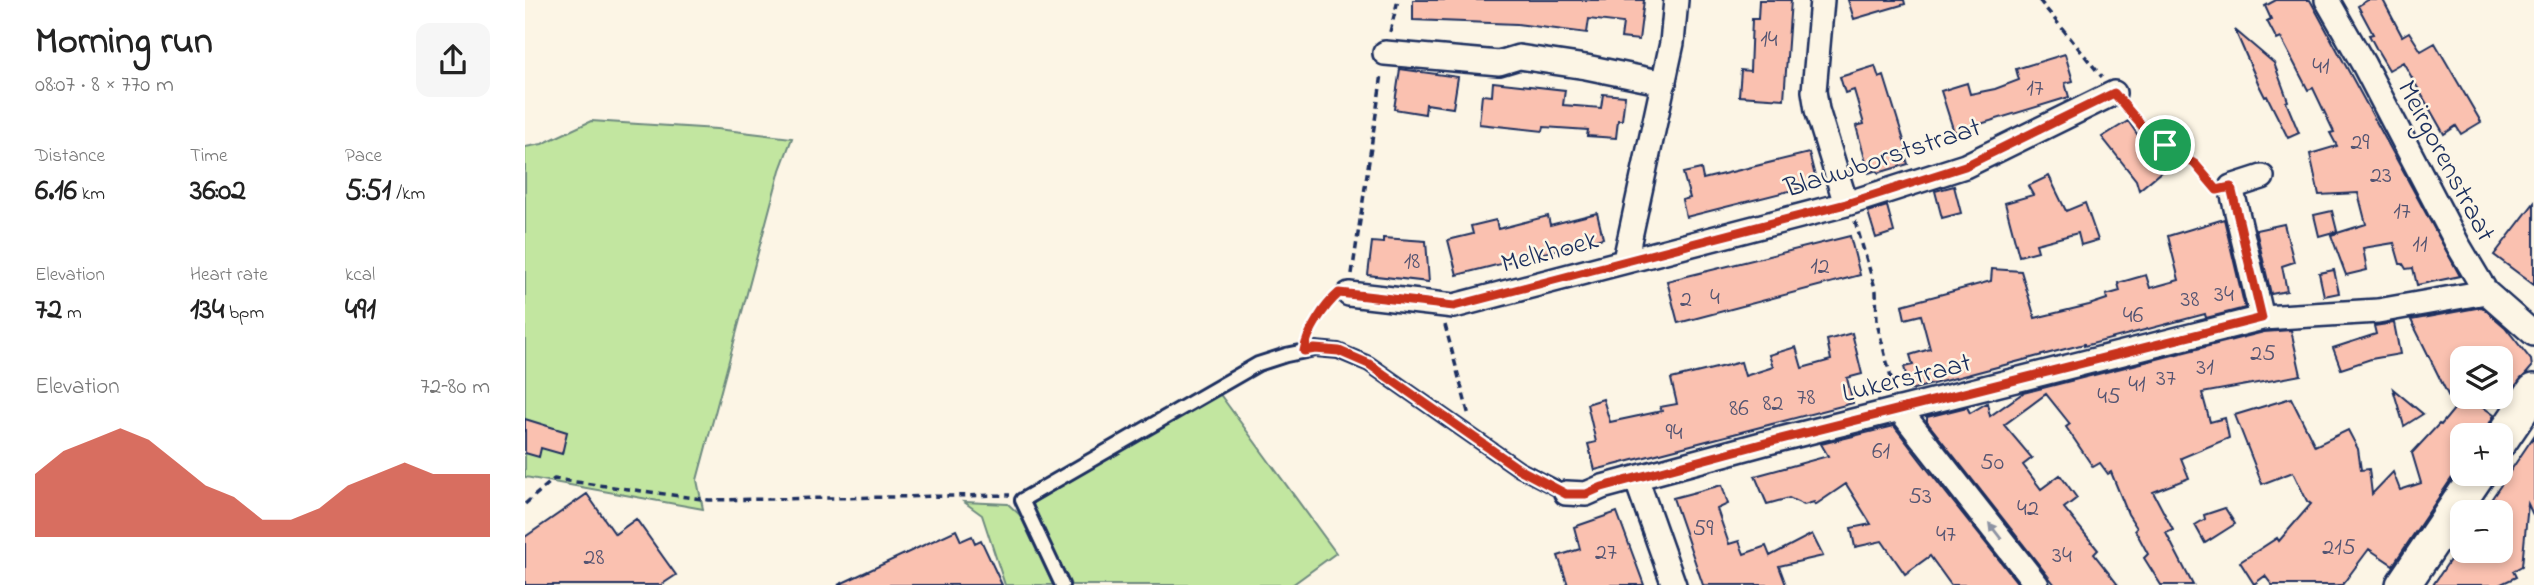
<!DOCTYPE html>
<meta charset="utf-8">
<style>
body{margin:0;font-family:"Indie Flower",sans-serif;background:#f6f6f6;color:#222;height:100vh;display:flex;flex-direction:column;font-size:26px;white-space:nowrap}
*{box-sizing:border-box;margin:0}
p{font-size:23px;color:#767676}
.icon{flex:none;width:38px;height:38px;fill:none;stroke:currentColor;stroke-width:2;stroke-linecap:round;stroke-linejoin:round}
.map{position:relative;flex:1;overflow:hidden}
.side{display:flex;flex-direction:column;background:#fff;width:525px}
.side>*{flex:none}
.tools{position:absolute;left:1925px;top:346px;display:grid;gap:14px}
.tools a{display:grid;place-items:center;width:63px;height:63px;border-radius:14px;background:#fff;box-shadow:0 4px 10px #0003;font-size:35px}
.pin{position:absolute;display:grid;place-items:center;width:60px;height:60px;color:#fff;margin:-30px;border:4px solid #fff;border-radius:50%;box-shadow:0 2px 7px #0007}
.round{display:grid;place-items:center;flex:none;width:74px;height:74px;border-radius:14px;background:#f6f6f6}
.headline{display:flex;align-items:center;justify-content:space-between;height:119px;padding:0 35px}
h1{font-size:38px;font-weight:800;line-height:52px}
.stats{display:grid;grid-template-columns:repeat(3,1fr);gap:10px;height:119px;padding:7px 35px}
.stats div{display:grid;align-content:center}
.stats b{font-size:30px;font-weight:800}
.stats small{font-size:19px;font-weight:400}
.stats p{font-size:19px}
.chart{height:196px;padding:14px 35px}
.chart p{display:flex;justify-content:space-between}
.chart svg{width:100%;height:126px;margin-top:7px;fill:#c8321e;opacity:.7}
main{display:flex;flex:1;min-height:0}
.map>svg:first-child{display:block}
</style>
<main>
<section class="side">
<div class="headline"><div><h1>Morning run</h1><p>08:07 · 8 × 770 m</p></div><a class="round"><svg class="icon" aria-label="share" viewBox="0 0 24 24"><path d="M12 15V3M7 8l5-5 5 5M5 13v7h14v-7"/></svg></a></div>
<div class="stats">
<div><p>Distance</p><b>6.16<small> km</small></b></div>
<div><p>Time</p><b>36:02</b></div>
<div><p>Pace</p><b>5:51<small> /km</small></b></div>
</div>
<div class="stats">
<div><p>Elevation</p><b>72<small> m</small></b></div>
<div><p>Heart rate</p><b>134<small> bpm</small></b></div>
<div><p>kcal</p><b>491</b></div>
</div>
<div class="chart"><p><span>Elevation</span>72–80 m</p>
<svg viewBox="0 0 160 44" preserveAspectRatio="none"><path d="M0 44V22L10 14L20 10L30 6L40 10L50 18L60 26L70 30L80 38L90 38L100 34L110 26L120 22L130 18L140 22L150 22L160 22V44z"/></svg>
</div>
</section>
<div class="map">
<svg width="2009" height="585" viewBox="0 0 2009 585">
<rect width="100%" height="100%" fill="#fcf5e5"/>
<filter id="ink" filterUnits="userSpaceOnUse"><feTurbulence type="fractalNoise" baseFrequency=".0143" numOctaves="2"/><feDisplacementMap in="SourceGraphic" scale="14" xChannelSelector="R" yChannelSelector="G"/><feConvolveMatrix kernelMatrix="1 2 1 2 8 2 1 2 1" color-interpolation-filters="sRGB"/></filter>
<g filter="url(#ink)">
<!-- green -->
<path fill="#c2e6a0" stroke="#6e8a7f" stroke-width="2" d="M66 121 192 129 267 138 255 170 172 480 178 509 0 477V147L17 144Z
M694 393 811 553 767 585H546L510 512 508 503Z
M439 502 483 504 495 515 528 585H480L457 515Z"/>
<!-- building -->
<path fill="#fac1b0" stroke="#1b2f5e" stroke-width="2" d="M888 0H1119L1114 40 1096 38 1098 23 1064 19 1062 33 992 24 888 20Z
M1234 0H1266L1259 99 1214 96 1216 70 1225 71 1227 19H1233Z
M1323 0H1379L1380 4 1329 19Z
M1751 0H1785L1935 276 1892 285 1888 268 1881 269 1878 264H1875L1869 243 1838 248 1842 270 1821 275 1806 235 1841 224 1833 193 1794 195 1785 154 1812 146 1805 133 1809 132 1788 88 1783 90 1756 38 1752 40 1742 21 1746 19 1740 6Z
M1843 0H1858L1877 36 1884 32 1896 51 1910 43 1956 122 1936 134 1931 126 1919 134 1878 62 1864 70 1851 48 1844 35 1848 34 1833 6Z
M1710 30 1749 63 1763 101 1761 102 1774 133 1763 138 1742 96 1740 97 1734 85Z
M1540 54 1548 81 1540 83 1544 97 1429 132 1416 91 1442 83 1445 94 1470 89 1494 80 1491 69Z
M1350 66 1354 78 1359 76 1382 150 1379 151 1383 164 1353 173 1352 170 1344 173 1331 126 1339 124 1329 90 1320 93 1315 77Z
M875 69 933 77 928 108 901 104 900 114 869 109Z
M968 82 1040 90 1038 105 1076 108 1078 94 1100 96 1097 120H1093L1091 138 1062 136 1063 130 1019 127 1018 131 954 124 957 95 967 96Z
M1603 121 1622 148 1626 145 1643 166 1614 190 1611 180 1577 137Z
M1284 153 1292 184 1161 217 1157 200 1165 198 1158 173 1176 169 1178 179Z
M1524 176 1541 211 1560 203 1573 240 1556 245 1553 233 1511 244 1513 251 1494 256 1480 203 1508 195 1503 186Z
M1429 186 1436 213 1417 218 1410 191Z
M2009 203V285L1969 255Z
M1362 206 1369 232 1351 238 1343 212Z
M1807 211 1812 231 1794 236 1789 215Z
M1072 213 1078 238 932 275 923 240 948 234 946 226 971 220 973 229 1023 216 1025 225Z
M1699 219 1720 308 1681 318 1680 314 1559 346V344L1385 390 1379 367 1388 365 1385 355 1405 349 1396 315 1380 319 1377 305 1466 281 1467 269 1496 271 1510 318 1564 305 1582 299 1581 295 1595 291 1593 283 1621 275 1625 288 1654 280 1643 236Z
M1759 224 1769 262 1757 266 1762 291 1746 294 1731 230Z
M1325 236 1335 275 1153 323 1142 281Z
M858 238 901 241 904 282 843 275 847 242 858 243Z
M1809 270 1814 293 1799 296 1794 273Z
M1957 307 1980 327 2006 360 2007 367 1987 390 1976 382V359H1937V389L1924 397 1886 320Z
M1869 323 1875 354 1846 359 1816 369 1808 348 1851 334 1849 326Z
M1766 330 1776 375 1677 393 1685 422 1700 418 1704 438 1656 458 1664 478 1628 492 1648 530 1641 533 1668 585H1636L1619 558 1623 554 1610 530 1612 528 1603 514 1586 472 1583 474 1575 463 1568 467 1541 427 1545 424 1521 394 1479 425 1507 458 1498 465 1516 489 1535 475 1552 498 1539 508 1573 550 1569 554 1593 585H1530L1402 422V417L1442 407 1445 413 1462 403 1465 416 1498 393 1739 332Z
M1327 333 1337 374 1322 378 1328 403 1070 470 1063 444 1071 442 1062 404 1078 399 1085 422 1137 411 1135 407 1152 404 1146 379 1216 362 1220 376 1248 367 1244 355 1271 347 1277 368 1306 360 1302 340Z
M1868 389 1898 414 1879 426Z
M1939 397H1944L1969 415 1958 436H1937V463L1868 565 1844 549 1817 585H1747L1740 576 1729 584 1715 562 1752 538 1754 541 1786 504 1782 501 1768 472 1737 484 1710 415 1766 398 1790 446 1823 430 1833 449 1836 470 1844 469 1847 494 1868 472 1875 490 1896 483 1887 453 1914 424 1916 425Z
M0 419 42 432 37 454 16 448 14 457 0 453Z
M1369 426 1399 465 1494 585H1426L1405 556 1380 574 1357 541 1330 547 1326 528 1346 524 1321 484 1290 505 1289 502 1279 505 1264 498 1242 504 1230 476 1303 456 1296 444Z
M2009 436V517L2003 504 1997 566 1988 571 1991 577 1974 585H1908L1931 551H1976V513H1957Z
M1197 485 1203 504 1192 509 1204 544 1214 541 1219 554 1241 546 1245 556 1287 534 1298 556 1254 566 1261 585H1178L1148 498Z
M62 494 90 534 111 519 151 575 136 585H0V537Z
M1700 508 1710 524 1680 543 1670 525 1680 519 1679 515Z
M1092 512 1119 585H1043L1033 556 1055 549 1049 527Z
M431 530 436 541 447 536 450 543 456 540 477 585H313Z"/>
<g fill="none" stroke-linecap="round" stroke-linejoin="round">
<defs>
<path id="lane" d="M537 585 497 500 733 364 761 355 790 349 813 351 844 364 994 469 1041 493"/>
<path id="street" d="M1297 0 1289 91 1292 110 1321 204
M1802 0 1839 65 1933 245 1961 292 2009 334
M860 53 974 63 994 57 1061 67 1139 83
M1100 260 1147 43 1151 0
M824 294 929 306 1321 204 1440 166 1589 93
M1737 318 1706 187 1737 177
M1374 409 1512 585
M1111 478 1149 585
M1041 493 1061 494 1077 487 1240 443 1737 318 1853 311 1961 292"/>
<path id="secondary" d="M1976 440 2009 391
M1878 585 1953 474"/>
</defs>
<!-- lane casing -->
<use href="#lane" stroke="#1b2f5e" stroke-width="18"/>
<!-- street casing -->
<use href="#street" stroke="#1b2f5e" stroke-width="28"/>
<!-- secondary casing -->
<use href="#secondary" stroke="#1b2f5e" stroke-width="38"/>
<!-- path -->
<path stroke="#1b2f5e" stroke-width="3.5" stroke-dasharray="7 5" stroke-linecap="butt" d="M1514 0 1577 77
M865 32 873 0
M1602 108 1628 139 1670 164 1686 183
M1330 221 1351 291 1352 323 1369 390
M827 274 857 74
M920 325 944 416
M785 334 805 302
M0 504 29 479 184 500 485 495"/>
<!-- lane -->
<use href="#lane" stroke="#fcf5e5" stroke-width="12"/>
<!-- street -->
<use href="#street" stroke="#fcf5e5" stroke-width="23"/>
<!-- secondary -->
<use href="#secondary" stroke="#fcf5e5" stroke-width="33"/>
</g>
<!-- one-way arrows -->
<defs><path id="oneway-solid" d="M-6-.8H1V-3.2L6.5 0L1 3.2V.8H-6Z" transform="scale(1.75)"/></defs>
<use fill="#8c92a2" href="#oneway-solid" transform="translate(1470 531) rotate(-128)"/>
</g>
<g fill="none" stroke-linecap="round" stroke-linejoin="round" filter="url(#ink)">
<defs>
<path id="route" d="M1589 93 1628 139 1670 164 1692 190 1706 187 1737 318 1240 443 1077 487 1061 494H1041L994 469 844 364 814 351 790 349 779 351C782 332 799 306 814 293L929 306 1182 240 1321 204 1440 166Z"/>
</defs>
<!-- route casing -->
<use href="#route" stroke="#fff" stroke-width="14"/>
<!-- route -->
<use href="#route" stroke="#c8321e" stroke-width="9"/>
</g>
<g text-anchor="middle" stroke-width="5" stroke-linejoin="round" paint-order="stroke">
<!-- number labels -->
<g font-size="24" fill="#535472">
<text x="1244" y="46">14</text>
<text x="1796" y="73">41</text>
<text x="1510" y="95">17</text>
<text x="1835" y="149">29</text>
<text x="1856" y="182">23</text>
<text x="1877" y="218">17</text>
<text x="1895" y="251">11</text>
<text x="887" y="268">18</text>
<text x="1295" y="273">12</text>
<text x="1699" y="301">34</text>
<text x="1190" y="304">4</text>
<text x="1161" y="306">2</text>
<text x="1665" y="306">38</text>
<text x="1608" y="322">46</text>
<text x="1738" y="360">25</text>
<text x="1680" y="374">31</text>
<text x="1641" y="385">37</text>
<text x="1612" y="391">41</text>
<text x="1584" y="403">45</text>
<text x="1281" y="404">78</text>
<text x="1248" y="410">82</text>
<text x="1214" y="415">86</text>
<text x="1149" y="439">94</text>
<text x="1356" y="458">61</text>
<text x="1467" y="469">50</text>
<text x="1395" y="503">53</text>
<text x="1503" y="515">42</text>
<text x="1178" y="535">59</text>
<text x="1421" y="541">47</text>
<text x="1814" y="554">215</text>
<text x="1081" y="559">27</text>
<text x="1537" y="562">34</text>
<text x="69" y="564">28</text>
</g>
<!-- street labels -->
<g font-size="28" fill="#1b2f5e" stroke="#fcf5e5">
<text transform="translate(1357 156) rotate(-18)" y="10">Blauwborststraat</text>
<text transform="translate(1923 160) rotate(62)" y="10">Meirgorenstraat</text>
<text transform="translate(1024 250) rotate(-15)" y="10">Melkhoek</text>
<text transform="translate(1381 376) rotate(-14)" y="10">Lukerstraat</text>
</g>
</g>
</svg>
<div class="tools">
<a><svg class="icon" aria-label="layers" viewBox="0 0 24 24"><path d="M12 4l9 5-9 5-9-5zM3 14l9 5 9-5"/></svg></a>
<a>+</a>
<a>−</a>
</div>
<div class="pin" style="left:1640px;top:145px;background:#1e9e55"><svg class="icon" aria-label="arrive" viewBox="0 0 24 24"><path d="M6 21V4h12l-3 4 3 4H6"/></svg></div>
</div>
</main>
